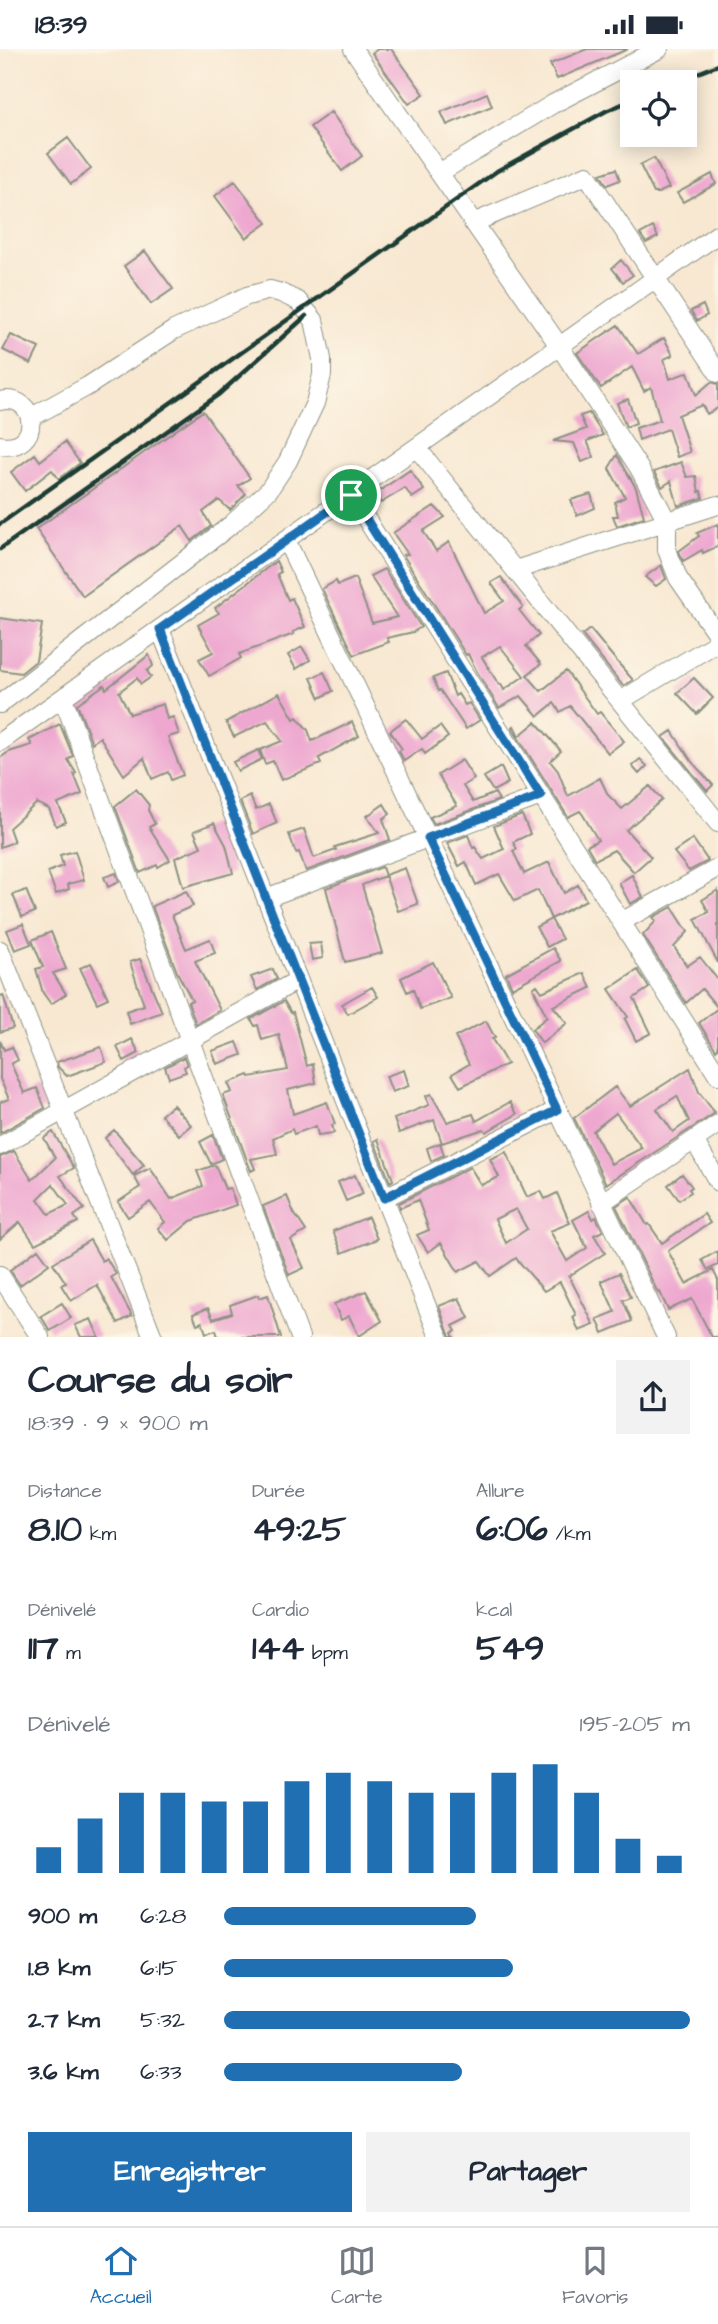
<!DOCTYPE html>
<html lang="fr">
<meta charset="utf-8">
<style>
body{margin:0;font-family:"Architects Daughter",sans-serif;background:#f2f2f3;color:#1f2937;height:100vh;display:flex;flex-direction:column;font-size:26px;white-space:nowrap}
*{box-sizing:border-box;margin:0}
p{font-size:23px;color:#747a83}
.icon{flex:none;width:38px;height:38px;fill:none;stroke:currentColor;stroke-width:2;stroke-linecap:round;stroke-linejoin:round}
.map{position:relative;height:1288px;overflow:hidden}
.side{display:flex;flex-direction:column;background:#fff;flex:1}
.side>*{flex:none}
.buttons{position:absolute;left:620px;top:21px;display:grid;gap:14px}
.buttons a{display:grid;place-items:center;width:77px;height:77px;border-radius:0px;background:#fff;box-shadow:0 4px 18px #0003;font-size:35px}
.pin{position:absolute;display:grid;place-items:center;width:60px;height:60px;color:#fff;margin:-30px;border:4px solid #fff;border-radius:50%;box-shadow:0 2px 7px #0007}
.round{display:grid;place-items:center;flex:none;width:74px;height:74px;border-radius:0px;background:#f2f2f3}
.headline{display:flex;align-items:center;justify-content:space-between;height:119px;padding:0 28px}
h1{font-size:38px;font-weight:700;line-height:52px}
.figures{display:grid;grid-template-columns:repeat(3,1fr);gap:10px;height:119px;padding:7px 28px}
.figures div{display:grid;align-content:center}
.figures b{font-size:35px;font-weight:700}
.figures small{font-size:19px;font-weight:400}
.figures p{font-size:19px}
.chart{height:196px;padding:14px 28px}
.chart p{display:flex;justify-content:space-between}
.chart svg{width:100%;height:126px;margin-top:7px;stroke:#1f6fb2;stroke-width:6}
.action{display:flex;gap:14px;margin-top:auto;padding:14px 28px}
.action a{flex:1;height:80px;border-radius:0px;background:#1f6fb2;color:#fff;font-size:28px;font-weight:700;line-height:80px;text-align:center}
.action a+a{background:#f2f2f3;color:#1f2937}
ul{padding:0 28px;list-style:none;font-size:23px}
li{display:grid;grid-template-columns:112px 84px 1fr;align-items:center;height:52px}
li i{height:18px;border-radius:9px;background:#1f6fb2}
.status{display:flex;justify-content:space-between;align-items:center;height:49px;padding:0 35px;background:#fff;direction:ltr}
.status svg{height:19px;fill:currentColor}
.dock{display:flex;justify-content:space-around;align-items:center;height:98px;border-top:2px solid #e0e1e3;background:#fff;font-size:19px;color:#747a83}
.dock a{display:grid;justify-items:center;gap:4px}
.dock .selected{color:#1f6fb2}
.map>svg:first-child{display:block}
</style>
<div class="status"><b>18:39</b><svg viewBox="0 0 49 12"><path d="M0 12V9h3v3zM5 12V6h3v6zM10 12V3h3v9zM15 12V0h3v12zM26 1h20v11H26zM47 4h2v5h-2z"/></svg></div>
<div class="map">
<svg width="718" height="1288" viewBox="0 0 718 1288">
<rect width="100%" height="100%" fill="#fcf5e5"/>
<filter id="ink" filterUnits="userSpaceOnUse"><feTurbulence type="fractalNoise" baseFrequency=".0143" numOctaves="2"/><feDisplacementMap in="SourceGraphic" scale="14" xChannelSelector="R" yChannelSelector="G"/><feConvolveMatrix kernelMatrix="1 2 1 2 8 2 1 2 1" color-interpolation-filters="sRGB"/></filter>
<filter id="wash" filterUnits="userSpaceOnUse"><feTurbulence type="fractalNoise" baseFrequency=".00686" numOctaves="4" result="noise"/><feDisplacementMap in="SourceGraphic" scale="28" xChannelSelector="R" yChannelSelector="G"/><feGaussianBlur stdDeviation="1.57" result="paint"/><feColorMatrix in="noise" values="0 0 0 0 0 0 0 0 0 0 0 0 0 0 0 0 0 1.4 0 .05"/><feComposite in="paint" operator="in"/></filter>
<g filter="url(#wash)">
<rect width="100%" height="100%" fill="#f8e8d2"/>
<g id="blocks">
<!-- building -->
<path fill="#eea8d0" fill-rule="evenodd" d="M378 0H391L424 45 409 55 372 4Z
M587 0H628L557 30 550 15Z
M487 44 492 57 447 76 441 63Z
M331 63 362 107 342 122 310 78Z
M68 89 91 120 71 135 48 104Z
M654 109 669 139 658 144H654L640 116Z
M616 120 620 131 607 136 600 125Z
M712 125 716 135 683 153 677 144Z
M235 132 267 174 246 189 215 147Z
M653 178 658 188 646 194 640 185Z
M145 202 173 240 151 255 124 217Z
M621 211 633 226 623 233 612 219Z
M703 256 707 266 697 272 691 262Z
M618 276 638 305 664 289 673 306 664 310 670 330 688 323 696 346 711 333 718 335V359L707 365 702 356 678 366 690 403 677 408 668 380 639 391 636 379 660 371 651 338 644 342 632 318 601 339 577 304Z
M11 286 39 299 31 315 3 301Z
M628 350 636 374 626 378 617 354Z
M203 362 250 429 238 437 246 445 230 461 219 451 203 463 211 477 192 492 182 477 83 547 36 480Z
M589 364 603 386 587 392 594 408 582 413 574 394 553 392 586 380 580 367Z
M65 393 80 414 59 430 52 421 25 442 11 423 35 405 40 412Z
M617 406 636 439 644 468 617 477 613 467H618L615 453 625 448 609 419Z
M681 413 687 428 696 427 699 443 701 442 703 449 678 457 671 432 662 438 654 423Z
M410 421 424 441 412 449 405 439 381 454 375 445Z
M591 445 595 459 577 467 571 451Z
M434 457 445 468 423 482 436 502 449 493 484 564 504 552 491 534 501 528 523 558 519 561 539 586 526 597 541 615 527 626 541 642 566 622 597 665 600 663 624 692 608 704 570 657 560 663 554 654 538 667 521 647 499 659 477 623 468 605 466 606 403 506 408 505 393 484ZM500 597 524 627 504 641 501 635 499 636 482 608Z
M718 475V497L703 504 702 501 683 512 679 502 699 487 697 484Z
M276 512 281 523 277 525 288 551 292 549 305 578 293 583 294 585 239 605 241 609 209 627 199 610 213 603 198 576 219 564 215 559Z
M661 516 666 530 656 537 645 528Z
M384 520 421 578 413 583 387 589 389 593 354 606 322 540 336 532 338 536 355 529 372 574 397 568 370 527Z
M0 569 42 575 36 612 21 624 0 621Z
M590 580 619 615 633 631 623 637 582 586Z
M302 598 310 611 296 620 288 606Z
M149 606 153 617 147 622 151 628 141 635 137 629 119 643 130 665 163 655 167 670 173 668 179 685 168 688 183 726 171 731 168 723 152 730 144 709 124 726 100 688 92 694 77 655 104 636 106 640Z
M324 623 333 642 320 649 311 629Z
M446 624 455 647 458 645 465 656 469 654 480 671 466 680 440 641 438 642 433 629Z
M694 629 713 649 697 665 677 644Z
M279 644 294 670 297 668 308 681 312 692 352 673 359 687 319 709 321 715 281 731 273 712 265 715 260 701 282 692 267 672 234 688 226 673Z
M406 670 422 690 440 677 448 688 425 705 422 700 404 712 399 702 402 700 390 682Z
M536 673 561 702 550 712 558 722 568 747 600 729 608 746 622 760 650 737 662 751 626 781 651 808 634 823 614 801 595 811 587 797 598 791 583 766 580 762 568 768 512 679 514 677 519 687Z
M60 675 73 707 68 711 76 724 74 725 82 745 58 755 66 773 56 777 49 760 37 754 9 779 14 793 0 798V709L9 703 32 696 29 691Z
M672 682 692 713 713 736 707 742 663 688Z
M258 701 262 710 238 722 233 713Z
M640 710 647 717 639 725 632 717Z
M462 711 474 730 463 737 473 753 495 744 499 751 434 775 430 768 457 757 438 726Z
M501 718 508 734 493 742 484 728Z
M136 740 149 756 148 761 155 775 149 778 170 811 158 818 157 816 140 824 115 757Z
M250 747 256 761 269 755 277 774 253 785 240 752Z
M384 755 390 765 383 770 390 791 306 822 299 803 296 804 289 785 304 780 314 809 336 801 335 798 379 784 367 767Z
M522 766 530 785 513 793 517 800 513 802 524 825 549 813 564 844 578 836 586 851 551 870 538 841 515 852 499 825 476 836 466 813 459 817 447 794 468 786 473 799 475 798 483 810 504 800 494 777Z
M214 774 226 796 233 824 183 838 175 809 201 798 194 782Z
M693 790 708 812 689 822 674 803Z
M75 802 84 831 68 835 69 840 56 845 48 823 63 817 60 806Z
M382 818 385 827 362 836 382 904 345 913 326 839Z
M405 819 418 855 398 862 385 826Z
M116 824 119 833 108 838 104 828Z
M632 826 643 848 630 855 619 834Z
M26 841 35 863 22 868 13 846Z
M718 841V914L695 870 709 863 702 851Z
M186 842 193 857 172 866 186 900 210 890 215 904 195 912 220 961 196 975 188 953 192 951 177 923 152 857Z
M672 858 688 883 674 898 687 917 700 908 718 931V999L716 1001 699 974 718 959 702 940 686 954 643 886 656 872 653 868Z
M551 870 562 890 547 898 536 878Z
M23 875 31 895 15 901 7 881Z
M51 883 66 920 53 924 66 945 51 955 43 944 36 920 43 918 32 891Z
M321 894 323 909 312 911 309 895Z
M553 899 561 912 512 939 506 925Z
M140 910 162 963 130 975 126 962 144 956 130 913Z
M433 913 451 949 420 960 413 940 407 943 401 929Z
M91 914 108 949 97 954 80 919Z
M273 920 277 930 257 941 251 928Z
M638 921 649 939 634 949 651 984 636 992 625 970 628 968 609 940Z
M584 924 591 939 553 957 567 974 542 994 532 980 547 968 533 939 537 936 542 943Z
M372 938 378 948 348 965 342 955Z
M3 946 13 979 0 983V947Z
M284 952 291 964 293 963 307 1017 313 1015 316 1034 288 1041 293 1065 327 1053 335 1075 332 1076 334 1084 318 1086 316 1077 294 1085 292 1080 273 1089 277 1105 251 1110 255 1120 251 1122 223 1046 232 1043 228 1034 249 1026 250 1028 288 1021 279 986 262 991 258 976 255 977 251 970Z
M486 972 495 989 492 990 507 1015 460 1038 452 1025 469 1015 455 988Z
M132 990 139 1004 124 1012 117 998Z
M0 992 4 1001 12 998 18 1011 11 1015 24 1044 37 1039 45 1059 0 1084V1053L9 1050 0 1030Z
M237 993 242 1006 217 1015 212 1002Z
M101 998 106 1013 67 1027 58 1018 57 1013Z
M184 1008 187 1016 184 1018 186 1023 169 1029 165 1018Z
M690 1019 699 1043 715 1064 606 1135 574 1069 615 1038 630 1057ZM677 1047 689 1072 673 1083 657 1060ZM616 1064 642 1099 611 1115 593 1082Z
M404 1021 409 1037 392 1043 386 1027Z
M431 1045 447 1073 473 1065 476 1072 510 1053 517 1065 486 1083 484 1080 442 1094 434 1071 399 1084 394 1070 429 1056 426 1047Z
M173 1056 191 1076 179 1086 161 1066Z
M114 1081 144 1116 133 1126 105 1089Z
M53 1083 74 1119 60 1127 84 1160 74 1167 78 1173 35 1195 20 1173 0 1190V1108L14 1102 32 1131 55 1109 44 1089ZM53 1135 68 1156 49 1165 38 1150Z
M213 1086 222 1110 211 1115 200 1093Z
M378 1090 393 1131 390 1133 374 1092Z
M440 1094 444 1106 431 1112 427 1099Z
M506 1103 527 1148 541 1142 545 1150 557 1144 570 1174 550 1182 567 1212 587 1199 573 1171 589 1162 593 1170 596 1168 603 1182 594 1186 605 1204 569 1227 594 1276 579 1282 573 1268 576 1266 560 1233 544 1242 516 1209 490 1227 479 1212 458 1223 441 1194 428 1203 417 1186 429 1181 418 1151 400 1159 399 1154 470 1118 481 1136 499 1128 490 1110ZM516 1160 527 1180 506 1194 495 1170Z
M215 1116 225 1140 230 1139 236 1156 191 1172 168 1191 158 1179 165 1173 150 1153 128 1168 118 1153 140 1138 134 1127 150 1119 171 1150 203 1137 197 1122Z
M682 1125 692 1138 689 1140 691 1143 679 1151 668 1136Z
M355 1126 363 1145 346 1152 338 1133Z
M287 1147 294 1164 306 1182 291 1191 304 1219 289 1226 263 1157Z
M630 1148 647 1176 649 1175 662 1194 704 1165 710 1174 668 1202 686 1235 713 1221 718 1231V1288H712L692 1250 668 1261 660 1243 658 1244 616 1157Z
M368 1168 377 1190 342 1204 333 1182Z
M90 1191 102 1212 106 1209 116 1225 111 1228 132 1267 118 1274 97 1236 71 1252 61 1236 66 1234 53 1214Z
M38 1200 49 1215 20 1236 10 1221Z
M718 1202V1216L708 1221 702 1211Z
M619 1224 631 1248 623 1251 632 1272 603 1284 597 1270 615 1263 601 1232Z
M366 1242 382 1272 359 1287 349 1267 341 1271 334 1255Z
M258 1246 259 1249 268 1246 281 1288H218L216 1281 206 1284 202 1273 197 1275 193 1265 208 1259 213 1270 232 1264 230 1256Z
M459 1249 469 1269 453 1277 456 1282 452 1284 454 1288H450L439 1257Z
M62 1254 71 1269 50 1282 41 1267Z
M91 1270 99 1288H81L75 1276Z"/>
</g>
</g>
<g filter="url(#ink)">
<use href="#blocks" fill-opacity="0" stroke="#8c9283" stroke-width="2"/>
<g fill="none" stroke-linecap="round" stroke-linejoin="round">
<defs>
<path id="minor" d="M353 0 560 298 639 419 667 472V501L678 529 718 587
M439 124 553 55 659 0
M473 174 587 126 718 324
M0 352C39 343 42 404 0 396
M417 399 718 774
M351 446 718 1026
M286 491 666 1288
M515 521 718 456
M160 580 439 1288
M63 649 300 1288
M620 652 718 593
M0 655 232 475 268 442 288 412 315 354 322 326V310L314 271 298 252 281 244 270 241 247 247 174 281 88 337 30 369
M0 693 718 185
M266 849 541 747
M621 873 718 819
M0 901 153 1288
M694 1091 718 1133
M0 1097 298 931
M384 1149 557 1061
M601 1154 718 1075
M0 1226 40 1288"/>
</defs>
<!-- minor casing -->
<use href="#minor" stroke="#8c9283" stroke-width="20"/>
<!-- minor -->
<use href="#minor" stroke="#fff" stroke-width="18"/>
<!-- rail -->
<path stroke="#1f3d34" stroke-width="4.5" d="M675 33 718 16
M0 475 497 122 606 62 632 51
M0 500 218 346 306 267"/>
</g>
</g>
<g fill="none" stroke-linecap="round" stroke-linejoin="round" filter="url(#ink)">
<defs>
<path id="route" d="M351 446 541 747 428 789 557 1061 384 1149 160 580Z"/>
</defs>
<!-- route casing -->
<use href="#route" stroke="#fff" stroke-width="14"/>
<!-- route -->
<use href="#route" stroke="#1f6fb2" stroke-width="9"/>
</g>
</svg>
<div class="buttons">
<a><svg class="icon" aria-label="locate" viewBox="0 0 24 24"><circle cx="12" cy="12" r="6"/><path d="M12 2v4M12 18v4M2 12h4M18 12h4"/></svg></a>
</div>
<div class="pin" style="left:351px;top:446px;background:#1e9e55"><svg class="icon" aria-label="arrive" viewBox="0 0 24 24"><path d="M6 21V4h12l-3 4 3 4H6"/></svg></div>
</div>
<section class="side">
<div class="headline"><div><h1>Course du soir</h1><p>18:39 · 9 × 900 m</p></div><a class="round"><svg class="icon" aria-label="share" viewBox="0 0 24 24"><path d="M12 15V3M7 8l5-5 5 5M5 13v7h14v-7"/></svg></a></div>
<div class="figures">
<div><p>Distance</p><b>8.10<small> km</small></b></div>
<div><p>Durée</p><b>49:25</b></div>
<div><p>Allure</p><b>6:06<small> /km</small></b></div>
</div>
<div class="figures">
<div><p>Dénivelé</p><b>117<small> m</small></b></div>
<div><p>Cardio</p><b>144<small> bpm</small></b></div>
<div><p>kcal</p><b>549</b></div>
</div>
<div class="chart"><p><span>Dénivelé</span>195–205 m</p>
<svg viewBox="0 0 160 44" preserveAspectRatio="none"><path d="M5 44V35M15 44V25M25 44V16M35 44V16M45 44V19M55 44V19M65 44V12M75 44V9M85 44V12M95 44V16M105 44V16M115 44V9M125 44V6M135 44V16M145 44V32M155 44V38"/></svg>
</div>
<ul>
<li><b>900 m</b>6:28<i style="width:54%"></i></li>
<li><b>1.8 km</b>6:15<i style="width:62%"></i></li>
<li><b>2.7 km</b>5:32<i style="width:100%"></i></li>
<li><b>3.6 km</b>6:33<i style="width:51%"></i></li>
</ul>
<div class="action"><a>Enregistrer</a><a>Partager</a></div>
</section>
<nav class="dock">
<a class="selected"><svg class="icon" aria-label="home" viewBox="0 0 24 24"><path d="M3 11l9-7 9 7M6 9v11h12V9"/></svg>Accueil</a>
<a><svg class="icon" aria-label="map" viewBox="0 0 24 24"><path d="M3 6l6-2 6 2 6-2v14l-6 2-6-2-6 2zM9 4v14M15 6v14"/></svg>Carte</a>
<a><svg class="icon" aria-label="saved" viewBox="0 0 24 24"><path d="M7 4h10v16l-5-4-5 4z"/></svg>Favoris</a>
</nav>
